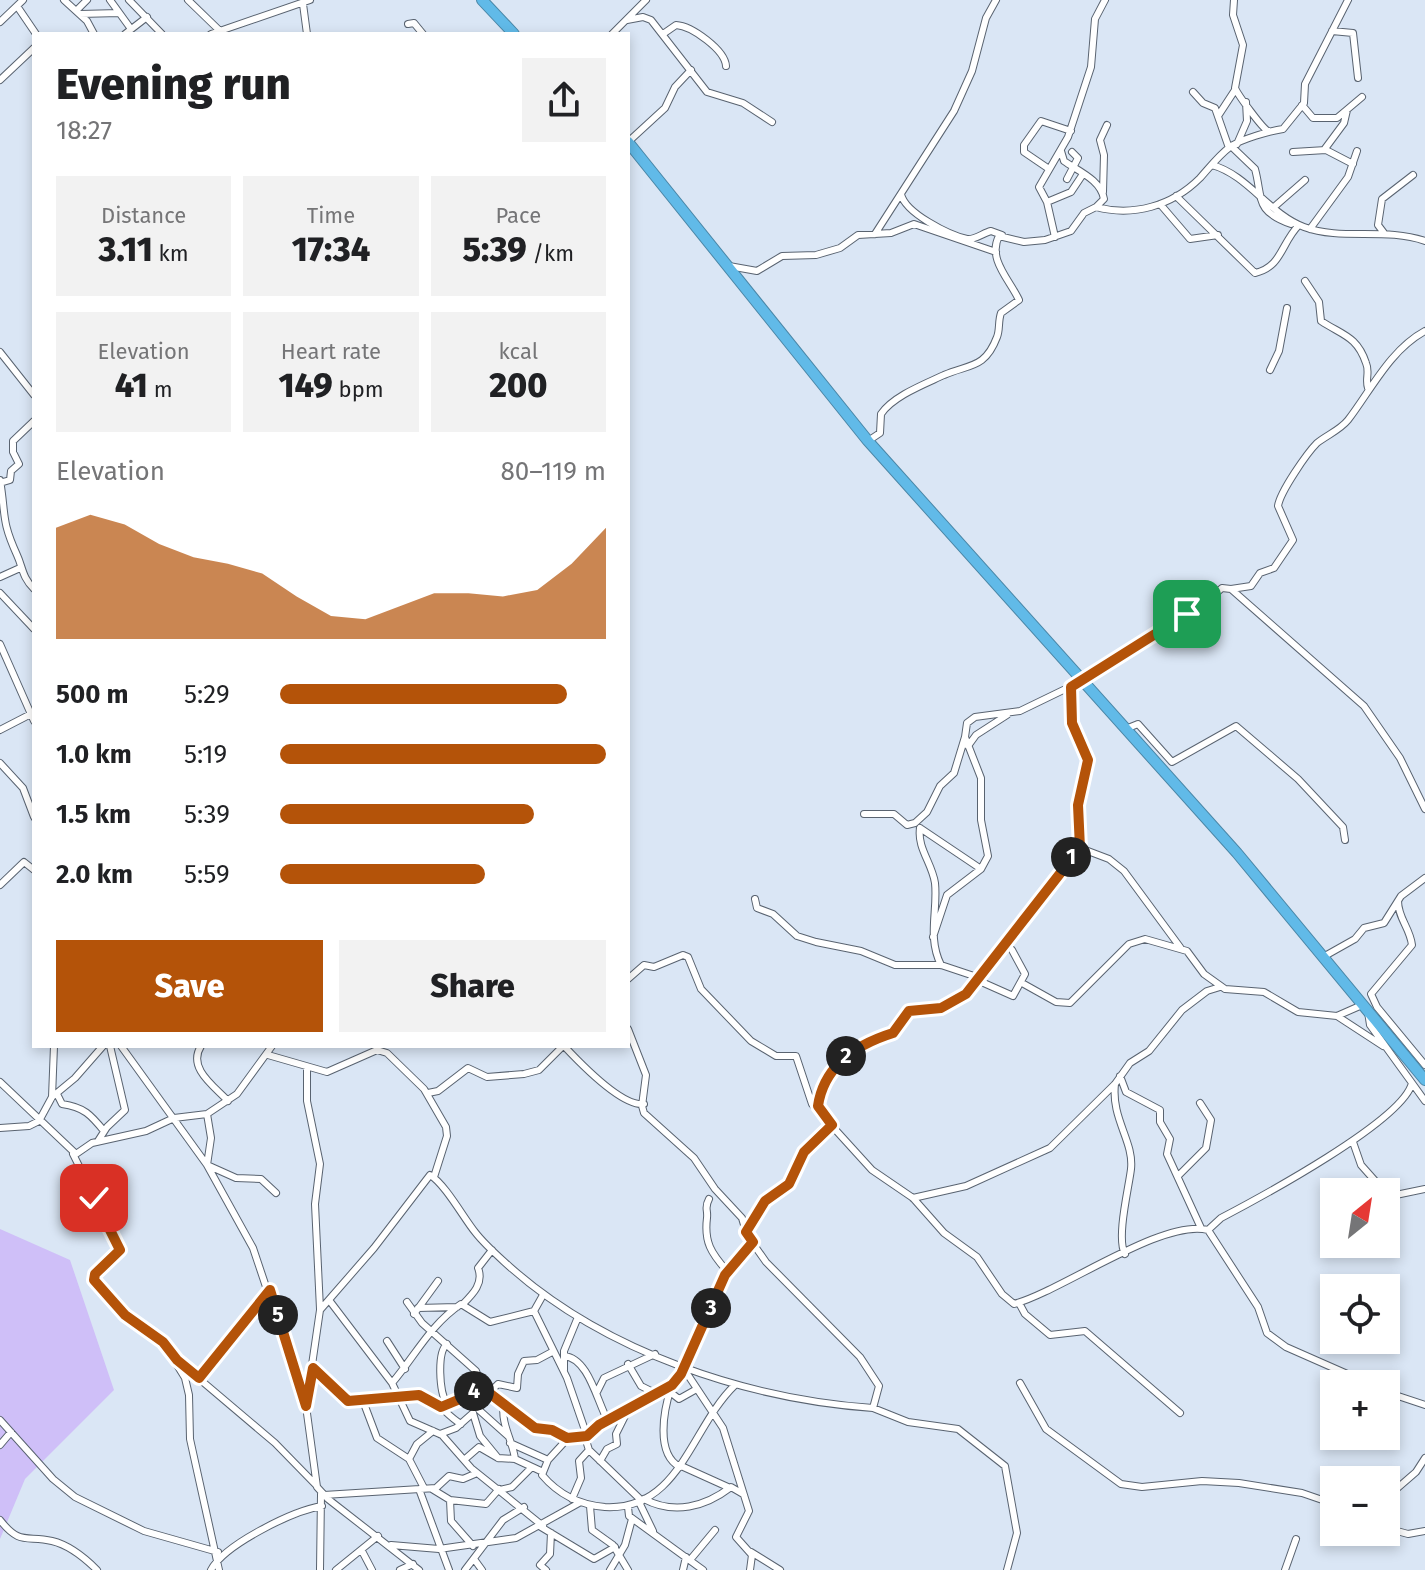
<!DOCTYPE html>
<meta charset="utf-8">
<style>
body{margin:0;font-family:"Fira Sans",sans-serif;background:#f2f2f2;color:#202124;height:100vh;display:flex;flex-direction:column;font-size:30px;white-space:nowrap}
*{box-sizing:border-box;margin:0}
p{font-size:26px;color:#757577}
.icon{flex:none;width:44px;height:44px;fill:none;stroke:currentColor;stroke-width:2;stroke-linecap:round;stroke-linejoin:round}
.map{position:relative;flex:1;overflow:hidden}
.panel{position:absolute;left:32px;top:32px;width:598px;height:1016px;display:flex;flex-direction:column;background:#fff;border-radius:0px;box-shadow:0 4px 12px #0003}
.panel>*{flex:none}
.needle{width:52px;rotate:30deg}
.tools{position:absolute;left:1320px;top:1178px;display:grid;gap:16px}
.tools a{display:grid;place-items:center;width:80px;height:80px;border-radius:0px;background:#fff;box-shadow:0 4px 12px #0003;font-size:40px}
.pin{position:absolute;display:grid;place-items:center;width:68px;height:68px;color:#fff;margin:-34px;border-radius:16px;box-shadow:0 4px 12px #0006}
.km{position:absolute;width:40px;height:40px;margin:-20px;border-radius:50%;background:#222;color:#fff;font-size:22px;line-height:40px;text-align:center}
.round{display:grid;place-items:center;flex:none;width:84px;height:84px;border-radius:0px;background:#f2f2f2}
.summary{display:flex;align-items:center;justify-content:space-between;height:136px;padding:0 24px}
h1{font-size:44px;font-weight:800;line-height:60px}
.stats{display:grid;grid-template-columns:repeat(3,1fr);gap:12px;height:136px;padding:8px 24px}
.stats div{display:grid;align-content:center;border-radius:0px;background:#f2f2f2;text-align:center}
.stats b{font-size:34px;font-weight:800}
.stats small{font-size:22px;font-weight:400}
.stats p{font-size:22px}
.chart{height:224px;padding:16px 24px}
.chart p{display:flex;justify-content:space-between}
.chart svg{width:100%;height:144px;margin-top:8px;fill:#b45309;opacity:.7}
.button{display:flex;gap:16px;margin-top:auto;padding:16px 24px}
.button a{flex:1;height:92px;border-radius:0px;background:#b45309;color:#fff;font-size:32px;font-weight:800;line-height:92px;text-align:center}
.button a+a{background:#f2f2f2;color:#202124}
ul{padding:0 24px;list-style:none;font-size:26px}
li{display:grid;grid-template-columns:128px 96px 1fr;align-items:center;height:60px}
li i{height:20px;border-radius:10px;background:#b45309}
.map>svg:first-child{display:block}
</style>
<div class="map">
<svg width="1425" height="1570" viewBox="0 0 1425 1570">
<rect width="100%" height="100%" fill="#dae6f5"/>
<!-- green -->
<path fill="#cfbff8" d="M0 1229 70 1260 114 1390 25 1479 0 1539Z"/>
<g fill="none" stroke-linecap="round" stroke-linejoin="round">
<defs>
<path id="minor" d="M64 0 87 21 94 34
M110 0 131 29
M129 0 162 34
M188 0 220 31
M1234 0 1233 15 1243 45 1235 88C1238 95 1262 128 1268 131
M303 4 307 34
M17 6 36 34
M76 11 87 0
M80 14 119 13
M627 20 643 17 651 20 707 92 743 103 772 122
M0 22 23 0
M408 24 414 23 423 34
M1332 31 1353 33 1358 78
M125 34 147 17
M211 34 310 0
M612 34 646 0
M663 34 676 25C692 26 725 50 726 66
M0 80 34 48
M1193 92 1203 103 1215 108 1229 148
M1302 105 1313 118H1337L1362 97
M1218 116 1235 90
M628 142 665 108 675 87 691 70
M1237 144 1247 121 1246 102
M1231 146 1255 169C1263 198 1254 211 1291 224
M1324 150 1344 123 1347 110
M1061 151 1064 161C1078 171 1101 180 1104 199L1096 207
M1293 152 1326 150 1353 164
M1212 165C1248 175 1269 214 1304 227 1342 241 1385 227 1425 241
M1049 169 1024 152V145L1041 121 1071 131
M1067 179 1078 158 1072 152
M1103 192 1104 155 1100 140 1107 125
M901 194C905 213 949 235 967 239 975 240 983 233 991 231L1002 235
M1176 196 1255 273C1282 267 1281 243 1299 225
M1047 202 1071 192 1083 174
M1160 204 1190 239 1218 235
M1274 207 1305 180
M1310 229 1348 177 1357 151
M1384 233 1378 225 1382 199 1413 175
M875 234 954 111 972 71 986 18 996 0
M1055 237 1047 202 1039 187 1068 137 1091 67 1095 19 1105 0
M729 266 757 271 782 256 816 255 840 248 858 235 891 233 914 224 996 252
M1305 281 1319 302 1321 321C1342 335 1357 336 1366 363 1370 372 1365 379 1368 388
M0 352 34 395
M1270 370 1279 351 1287 308
M868 441 880 433 881 414C893 396 925 384 944 375 969 364 985 369 997 337 1000 330 998 321 1001 313L1019 300C1010 280 987 259 999 236L1024 242 1045 240 1071 231 1084 213 1096 207C1133 217 1172 206 1200 178 1209 168 1219 155 1230 147 1241 139 1270 131 1283 129L1304 103 1305 84 1348 0
M0 480C6 516 1 520 17 555 23 568 22 577 34 589
M0 483 10 480 11 471 19 464 13 452V441L34 421
M0 577 20 568
M1231 589 1251 586 1260 573 1274 568 1293 540 1278 506C1280 492 1307 453 1317 443 1327 435 1340 430 1348 420 1371 390 1390 350 1425 331
M0 593 34 629
M0 644 34 721
M1128 728 1138 724 1172 762 1236 726 1298 779 1343 827 1345 840
M0 730 29 715
M968 746 976 735 1007 715
M0 763 23 788 34 817
M864 814H894L907 825 915 823 927 812 940 786 954 773 965 737
M920 828C917 848 932 863 935 883 938 911 927 937 941 965
M920 828 981 869
M1080 848 1109 859 1124 871 1180 947
M0 885 24 862 34 870
M755 899 757 908 773 914 797 936 816 942 861 951 895 965H941L980 978
M1398 901C1398 918 1410 928 1412 945L1371 994 1377 1007 1425 1065
M933 937 947 895 981 869 988 856 981 820V778L965 737 967 723 975 717 1020 711 1084 680 1102 665 1196 611 1222 588 1231 589 1364 706 1400 758 1425 809
M1323 957 1355 939 1364 928 1384 923 1401 896 1425 878
M628 979 644 965 654 967 683 955 688 957 701 989 751 1041 776 1056H796L812 1104 872 1170 913 1198 944 1233 977 1257 1002 1294 1014 1304C1062 1291 1163 1218 1208 1230L1221 1218C1259 1198 1403 1121 1412 1083L1370 1025 1368 1012
M977 980 1013 996 1025 974 1012 950
M1022 983 1056 1002 1070 1003 1129 944 1145 939 1187 951 1204 974 1225 989 1264 992 1298 1012 1337 1016 1383 1046
M1337 1016 1362 1005
M121 1046 207 1165 253 1248 306 1406 317 1487 328 1499 419 1570
M201 1046C187 1068 214 1086 228 1101
M564 1046C579 1062 622 1107 644 1104
M268 1055 327 1072 377 1050 387 1053 424 1089 446 1127 447 1136 434 1177
M307 1067V1101L320 1164 315 1204 320 1309
M1120 1076 1126 1092 1160 1110V1122L1170 1139 1167 1154 1201 1228
M0 1082 76 1154 92 1143 146 1131 174 1118 207 1114 237 1094 272 1046
M1412 1083 1425 1101
M1115 1084C1111 1119 1134 1141 1131 1169 1129 1187 1116 1238 1125 1254
M428 1093 438 1091 468 1068 487 1077 524 1074 539 1070 563 1046
M57 1094 62 1104C84 1107 91 1115 104 1131
M52 1097 54 1046
M818 1109C822 1066 858 1044 893 1033L909 1011 941 1008 968 992 1080 848 1078 805 1088 760 1072 723 1071 687
M207 1114 211 1138 207 1165 236 1178 261 1179 276 1193
M0 1128 29 1126 39 1121 52 1097 75 1078 103 1046
M98 1141 107 1127 125 1110 110 1046
M1353 1142 1361 1165 1385 1192
M73 1154 120 1248 117 1256 94 1275 97 1285 119 1309 163 1342 177 1360 275 1443 316 1485
M1179 1175 1206 1148 1211 1120 1200 1103
M1386 1193 1391 1196 1425 1189
M913 1198 966 1186 1050 1148 1115 1084 1130 1063 1149 1051 1182 1010 1207 991 1220 987
M709 1199C704 1208 708 1209 707 1218 704 1242 711 1253 727 1271
M746 1229 768 1199 787 1186 804 1152 832 1125
M1208 1230 1258 1307 1267 1333 1286 1347 1370 1384
M543 1295 534 1311 567 1378 587 1436
M329 1300 392 1383 410 1421 442 1435 471 1468 543 1526
M407 1302 422 1323 476 1371 482 1387 504 1404C500 1423 513 1441 515 1459
M1019 1303 1025 1314 1050 1335 1085 1331 1180 1413
M463 1304C473 1294 484 1283 478 1268L492 1250
M418 1308 457 1307
M414 1314 438 1281
M387 1341 405 1369
M564 1356C589 1358 597 1402 608 1421
M172 1357 185 1378 189 1395 190 1439 219 1570
M628 1364 641 1386 657 1394
M313 1368 348 1401C368 1403 409 1390 426 1397 440 1403 447 1416 461 1424
M684 1369 723 1428 749 1511 736 1537 752 1555 750 1570
M564 1370V1351L578 1317
M199 1378 270 1290
M392 1383C415 1356 430 1325 461 1304L490 1322 534 1311
M1020 1383 1046 1429 1121 1484 1142 1487 1202 1481 1239 1483 1302 1493 1334 1504
M735 1385C691 1427 680 1511 605 1507 579 1505 559 1495 542 1475L548 1460 570 1436H587L672 1385 681 1374 725 1275 753 1242
M671 1388C664 1409 655 1454 680 1467
M486 1391 479 1410 508 1436
M597 1392 604 1378 655 1354
M670 1392 679 1399 695 1390
M1386 1392 1425 1405
M489 1393 498 1384 517 1388 518 1374 524 1361 537 1360 552 1352
M363 1401 377 1438 409 1459 424 1488
M447 1404C439 1392 437 1352 447 1344
M504 1404 535 1428 552 1430 567 1438
M306 1406 320 1310 374 1248 430 1175C445 1184 463 1217 475 1232 485 1245 498 1256 510 1267 606 1352 746 1399 873 1408L879 1386 860 1357 766 1262 747 1235 742 1218 715 1189 694 1158 644 1113 642 1106 646 1075 628 1029
M445 1406 484 1389
M873 1408 908 1422 958 1429 1005 1466 1017 1533 1007 1570
M473 1413 480 1436 498 1458
M0 1420 53 1479 75 1497 144 1531 218 1552
M440 1434 456 1428 473 1413
M584 1434 589 1450 642 1501
M510 1443 548 1460
M0 1445 11 1432
M409 1459 417 1444 433 1431
M464 1460 479 1447 498 1458 515 1459 543 1472
M600 1461 607 1449 617 1444 616 1434 627 1412
M679 1465 730 1488
M419 1489 449 1570
M432 1489 450 1500 451 1521 473 1546
M500 1490 512 1487 531 1468
M324 1495 436 1488 449 1476 463 1479 477 1473
M1386 1498 1416 1472 1425 1458
M572 1499 581 1478 579 1461 589 1450
M644 1499C674 1515 705 1507 731 1487L743 1494
M450 1500 486 1504 499 1489
M639 1502 653 1531
M590 1506 592 1530 613 1545 628 1570
M628 1507 629 1516 703 1570
M0 1520C20 1546 27 1535 52 1541 69 1545 85 1558 97 1570
M541 1527 594 1559 615 1547
M1386 1528 1408 1534 1425 1531
M391 1545 439 1549 516 1538 579 1503
M362 1551 372 1570
M751 1552 780 1570
M474 1559 482 1570
M690 1560 715 1530
M211 1570C224 1545 292 1511 322 1506
M320 1570 321 1494
M336 1570 378 1536
M400 1570 413 1564
M465 1570 503 1520 524 1507
M546 1570 540 1565 550 1554 551 1533
M610 1570 625 1545 632 1519
M683 1570 686 1557
M1285 1570 1296 1539"/>
<path id="highway" d="M482 0 514 34
M628 142 868 441 1237 853 1425 1080"/>
</defs>
<!-- minor casing -->
<use href="#minor" stroke="#596370" stroke-width="8"/>
<!-- highway casing -->
<use href="#highway" stroke="#4b87a7" stroke-width="12"/>
<!-- minor -->
<use href="#minor" stroke="#fff" stroke-width="6"/>
<!-- highway -->
<use href="#highway" stroke="#61bae8" stroke-width="10"/>
</g>
<g fill="none" stroke-linecap="round" stroke-linejoin="round">
<defs>
<path id="route" d="M94 1198 120 1250 95 1274 94 1280 125 1315 163 1342 177 1360 199 1378 270 1290 306 1406 313 1368 348 1401 419 1395 441 1407 484 1389 535 1428 552 1430 567 1438 587 1436 599 1425 672 1385 681 1374 725 1275 753 1242 746 1232 765 1201 789 1184 804 1152 832 1125 818 1106C824 1065 858 1044 893 1033L909 1011 941 1008 966 994 1080 848 1078 805 1088 760 1072 723 1071 687 1187 614"/>
</defs>
<!-- route casing -->
<use href="#route" stroke="#fff" stroke-width="16"/>
<!-- route -->
<use href="#route" stroke="#b45309" stroke-width="10"/>
</g>
</svg>
<div class="tools">
<a><svg class="needle" viewBox="-14 -14 28 28"><path d="M0-13l5 13h-10z" fill="#e53935"/><path d="M0 13l5-13h-10z" fill="#757577"/></svg></a>
<a><svg class="icon" aria-label="locate" viewBox="0 0 24 24"><circle cx="12" cy="12" r="6"/><path d="M12 2v4M12 18v4M2 12h4M18 12h4"/></svg></a>
<a>+</a>
<a>−</a>
</div>
<div class="pin" style="left:1187px;top:614px;background:#1e9e55"><svg class="icon" aria-label="arrive" viewBox="0 0 24 24"><path d="M6 21V4h12l-3 4 3 4H6"/></svg></div>
<div class="pin" style="left:94px;top:1198px;background:#d93025"><svg class="icon" aria-label="check" viewBox="0 0 24 24"><path d="M5 12l5 5 9-10"/></svg></div>
<b class="km" style="left:1071px;top:857px">1</b>
<b class="km" style="left:846px;top:1056px">2</b>
<b class="km" style="left:711px;top:1308px">3</b>
<b class="km" style="left:474px;top:1391px">4</b>
<b class="km" style="left:278px;top:1315px">5</b>
<section class="panel">
<div class="summary"><div><h1>Evening run</h1><p>18:27</p></div><a class="round"><svg class="icon" aria-label="share" viewBox="0 0 24 24"><path d="M12 15V3M7 8l5-5 5 5M5 13v7h14v-7"/></svg></a></div>
<div class="stats">
<div><p>Distance</p><b>3.11<small> km</small></b></div>
<div><p>Time</p><b>17:34</b></div>
<div><p>Pace</p><b>5:39<small> /km</small></b></div>
</div>
<div class="stats">
<div><p>Elevation</p><b>41<small> m</small></b></div>
<div><p>Heart rate</p><b>149<small> bpm</small></b></div>
<div><p>kcal</p><b>200</b></div>
</div>
<div class="chart"><p><span>Elevation</span>80–119 m</p>
<svg viewBox="0 0 160 44" preserveAspectRatio="none"><path d="M0 44V10L10 6L20 9L30 15L40 19L50 21L60 24L70 31L80 37L90 38L100 34L110 30L120 30L130 31L140 29L150 21L160 10V44z"/></svg>
</div>
<ul>
<li><b>500 m</b>5:29<i style="width:88%"></i></li>
<li><b>1.0 km</b>5:19<i style="width:100%"></i></li>
<li><b>1.5 km</b>5:39<i style="width:78%"></i></li>
<li><b>2.0 km</b>5:59<i style="width:63%"></i></li>
</ul>
<div class="button"><a>Save</a><a>Share</a></div>
</section>
</div>
